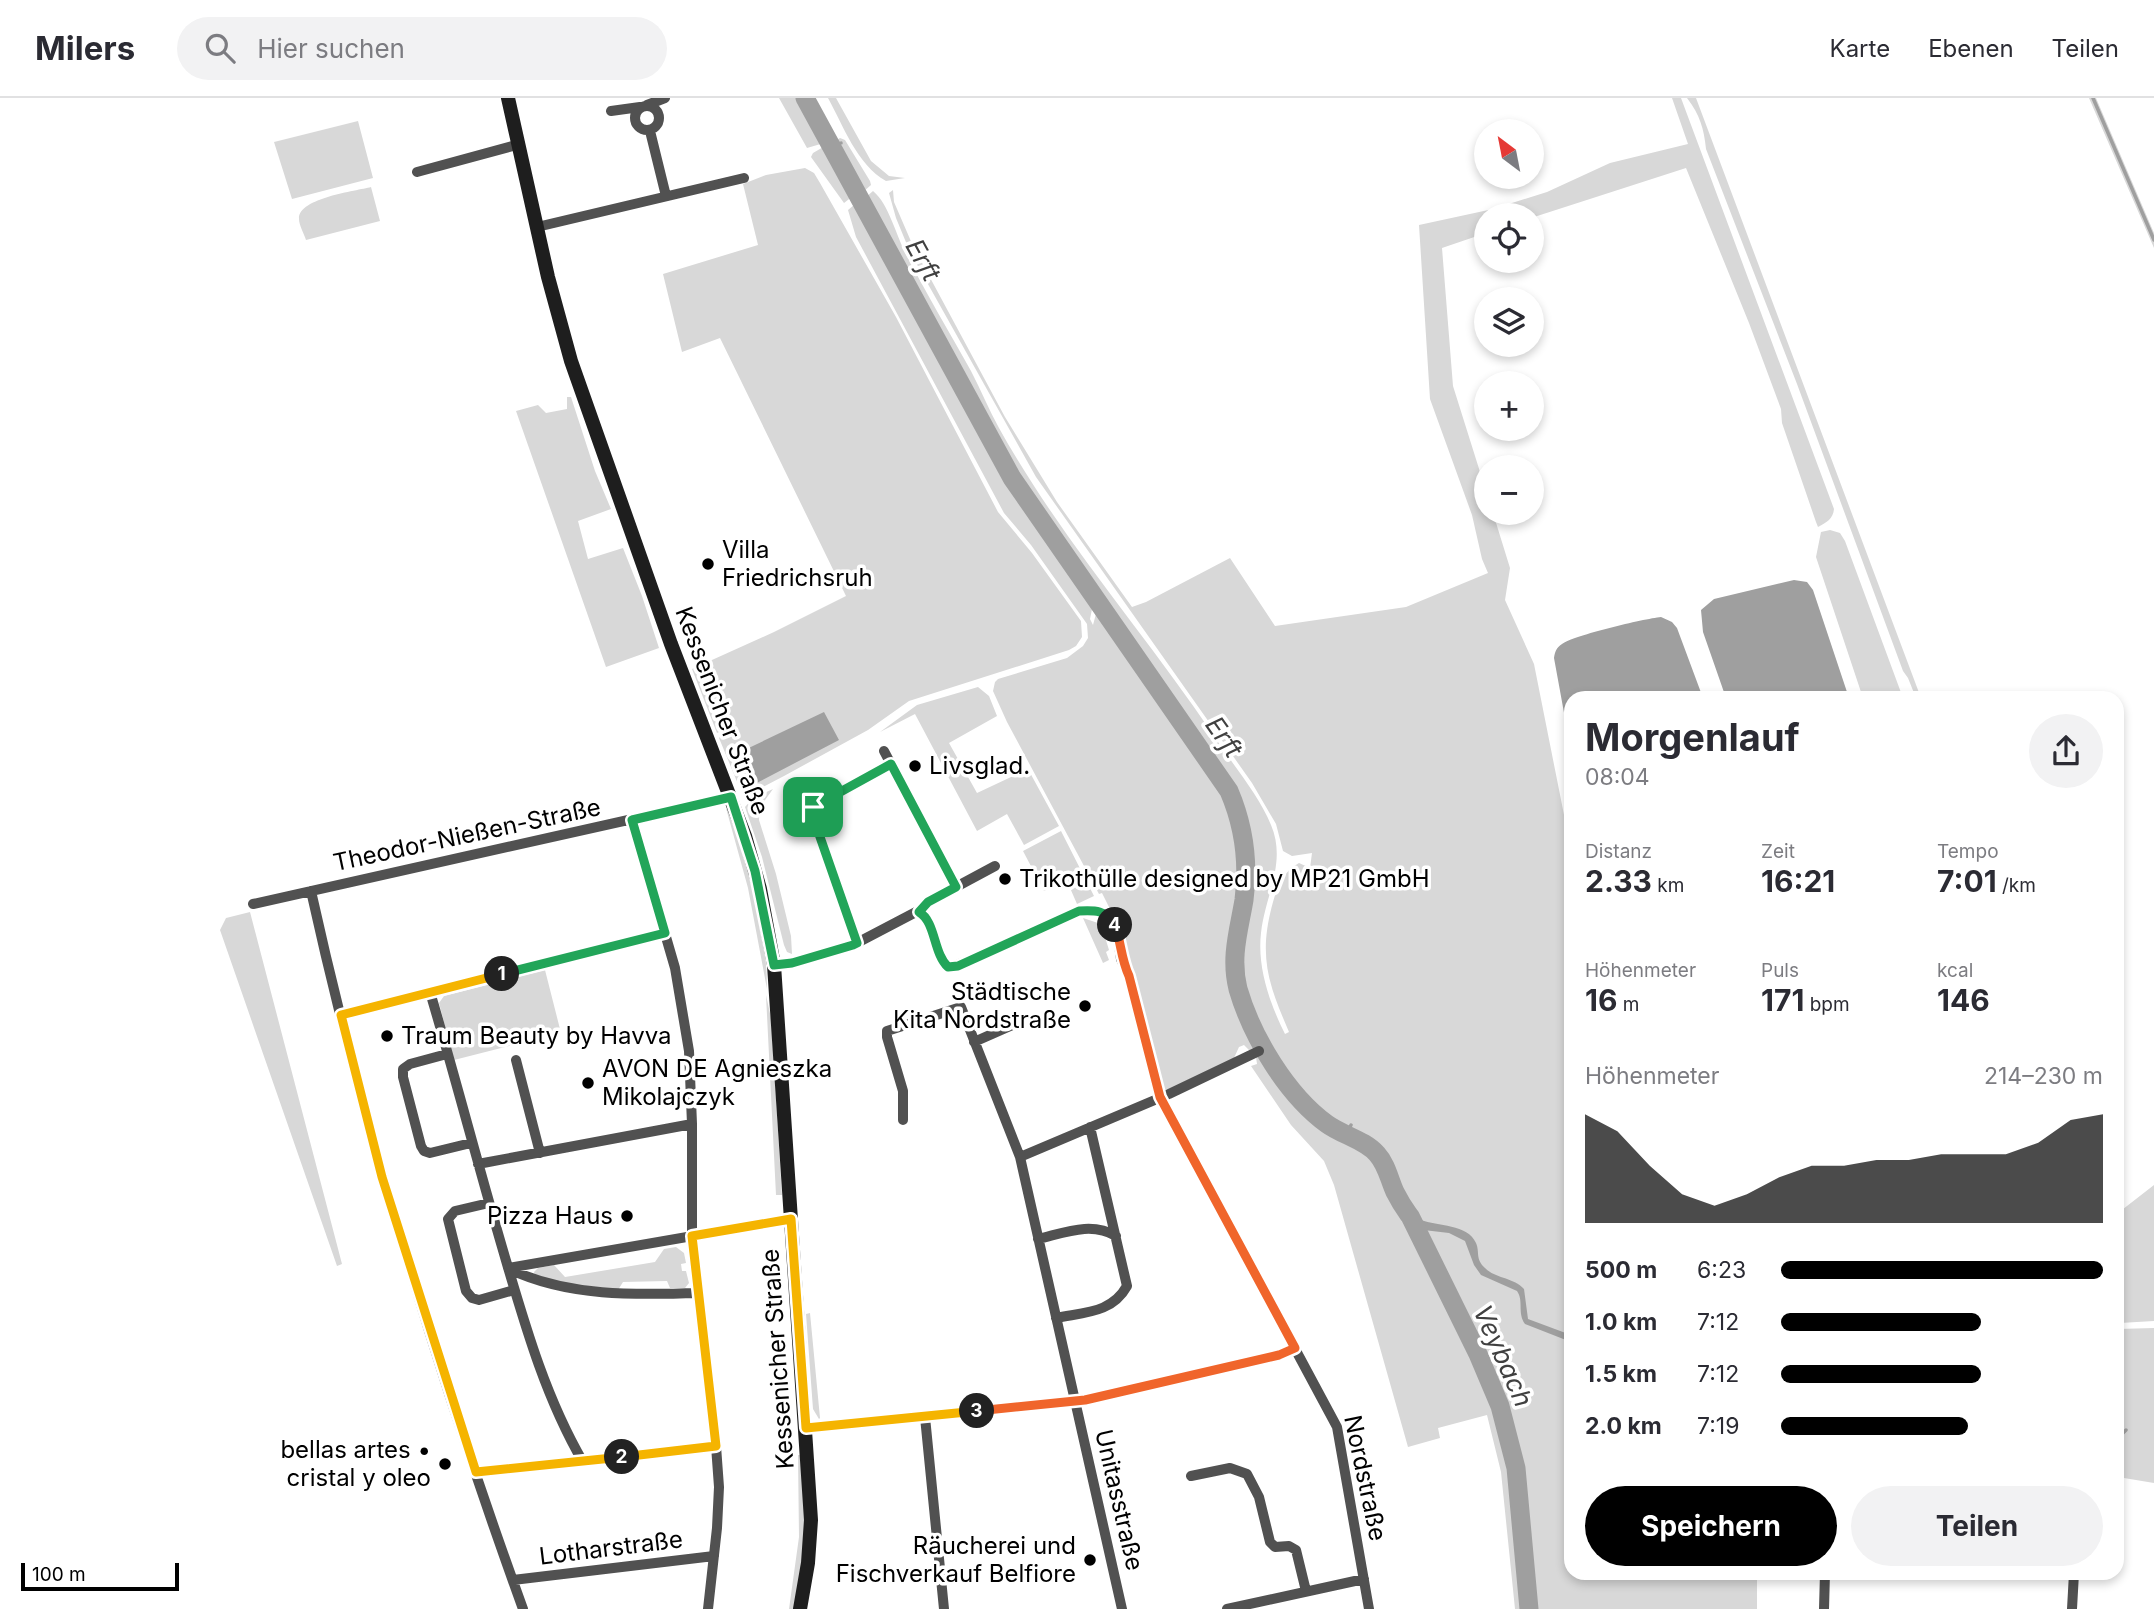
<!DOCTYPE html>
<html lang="de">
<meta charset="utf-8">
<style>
body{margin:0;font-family:Inter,sans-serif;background:#f2f2f3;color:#2b2b33;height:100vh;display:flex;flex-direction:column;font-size:26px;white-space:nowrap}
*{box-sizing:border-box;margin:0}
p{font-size:23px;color:#7c7c81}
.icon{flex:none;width:38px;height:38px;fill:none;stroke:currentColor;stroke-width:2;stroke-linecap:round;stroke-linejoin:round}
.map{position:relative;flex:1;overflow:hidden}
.details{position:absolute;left:1564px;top:593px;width:560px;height:889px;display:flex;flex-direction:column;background:#fff;border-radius:21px;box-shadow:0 4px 10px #0003}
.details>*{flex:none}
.needle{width:46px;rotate:328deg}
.controls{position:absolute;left:1474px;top:21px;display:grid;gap:14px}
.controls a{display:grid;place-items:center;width:70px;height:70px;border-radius:50%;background:#fff;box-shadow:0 4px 10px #0003;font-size:35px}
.scale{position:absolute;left:21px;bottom:18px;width:158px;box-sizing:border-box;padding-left:7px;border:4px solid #000;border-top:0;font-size:19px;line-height:24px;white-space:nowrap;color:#000;-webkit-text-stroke:5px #fff;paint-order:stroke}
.pin{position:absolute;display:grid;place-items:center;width:60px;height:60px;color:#fff;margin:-30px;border-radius:14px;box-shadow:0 4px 10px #0006}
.km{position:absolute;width:35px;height:35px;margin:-18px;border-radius:50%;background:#222;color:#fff;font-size:19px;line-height:35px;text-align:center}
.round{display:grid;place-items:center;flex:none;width:74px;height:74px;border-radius:37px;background:#f2f2f3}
.overview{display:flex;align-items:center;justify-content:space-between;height:119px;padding:0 21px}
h1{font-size:38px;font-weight:700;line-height:52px}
.figures{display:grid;grid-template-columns:repeat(3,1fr);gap:10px;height:119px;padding:7px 21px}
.figures div{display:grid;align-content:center}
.figures b{font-size:30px;font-weight:700}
.figures small{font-size:19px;font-weight:400}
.figures p{font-size:19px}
.chart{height:196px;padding:14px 21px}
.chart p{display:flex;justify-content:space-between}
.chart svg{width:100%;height:126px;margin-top:7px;fill:#000;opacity:.7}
.cta{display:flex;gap:14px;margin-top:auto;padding:14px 21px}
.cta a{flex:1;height:80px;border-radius:42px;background:#000;color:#fff;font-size:28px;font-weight:700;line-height:80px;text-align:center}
.cta a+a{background:#f2f2f3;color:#2b2b33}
ul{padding:0 21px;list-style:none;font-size:23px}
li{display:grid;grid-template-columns:112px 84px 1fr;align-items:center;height:52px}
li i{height:18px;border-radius:9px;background:#000}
header{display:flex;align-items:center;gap:42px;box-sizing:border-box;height:98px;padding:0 35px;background:#fff;border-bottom:2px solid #e1e1e2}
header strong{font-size:33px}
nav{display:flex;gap:38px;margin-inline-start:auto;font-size:24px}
.search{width:490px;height:63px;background:#f2f2f3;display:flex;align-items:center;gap:18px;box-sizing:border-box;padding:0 24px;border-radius:38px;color:#7c7c81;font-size:26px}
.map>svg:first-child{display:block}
</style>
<header>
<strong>Milers</strong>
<div class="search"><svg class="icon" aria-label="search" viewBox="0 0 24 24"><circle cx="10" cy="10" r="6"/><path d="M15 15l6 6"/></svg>Hier suchen</div>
<nav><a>Karte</a><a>Ebenen</a><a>Teilen</a></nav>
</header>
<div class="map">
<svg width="2154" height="1511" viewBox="0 0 2154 1511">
<rect width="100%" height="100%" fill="#fff"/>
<!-- green -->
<path fill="#d8d8d8" d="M779 0H800L824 45 807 50Z
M828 0H836L871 63 889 78 905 80 886 83C857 67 843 27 828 0Z
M1672 0H1681L1834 411C1833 421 1827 424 1818 429L1816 424 1782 325 1781 311 1749 225 1686 70 1531 120V117H1486V135L1442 150 1453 288 1486 393V415H1493L1510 470 1505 502 1534 566 1571 752 1572 1475H1757V1511H1515L1501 1374 1487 1317 1438 1330 1440 1340 1408 1349 1334 1087 1324 1063 1291 1027 1251 968 1257 966 1256 959 1244 947 1239 949 1234 960 1167 992H1162C1146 925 1134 856 1102 795L1099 796 1007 624 993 593 995 584 998 581 1067 560 1083 548 1088 540 1087 526 1031 447 1004 415 856 139 848 112 854 107 860 110 917 220 1001 370 1023 406 1093 506 1090 521 1093 527 1097 512C1123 548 1150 584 1176 621 1202 657 1230 693 1239 738 1248 780 1232 814 1229 854 1226 888 1244 922 1260 950L1267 946C1255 921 1239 893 1239 865 1239 844 1245 826 1248 806 1255 769 1250 729 1236 694L1016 379 963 285 865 100 873 93C889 106 896 138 907 158 927 197 950 235 971 273 981 292 989 312 999 330 1060 440 1144 534 1214 638 1232 666 1259 697 1271 727 1287 765 1265 797 1261 835 1257 870 1270 906 1285 936L1289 934C1268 885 1258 858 1273 804 1278 787 1283 774 1299 765L1310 770 1312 755 1292 758 1283 753 1276 726 1252 685 1036 379 910 154 896 120 889 95 893 92 894 104 913 148 1005 319 1057 404 1132 509 1146 504 1230 460 1275 528 1406 509 1488 475 1482 461 1472 417 1430 301 1419 127 1493 111 1547 94 1610 65 1688 46Z
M1687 0H1696L1921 600H1916L1908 580 1903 573 1797 286 1706 51C1704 31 1700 17 1687 0Z
M2089 0H2096L2154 135V150Z
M358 23 373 80 292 101 274 44Z
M840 40 845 42 870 83 871 87 863 94 836 49 842 47 841 43 833 44Z
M825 48 853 98 844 105 811 59 813 55Z
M805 70 814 75 820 85 896 219 998 414 1032 455 1081 523 1082 539 1076 548 1069 552 909 603 868 632 784 678 757 692 744 693 738 686 719 640 721 638 719 634 717 635 692 571 774 534 846 498 720 240 682 254 663 176 758 147 743 86 766 77Z
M371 89 380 123 306 142C304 136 299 127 299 121 298 100 356 93 371 89Z
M567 299H571L595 373 611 411 578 423 588 461 623 450 642 498 659 550 606 569 516 313 538 307 546 315 567 311Z
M1830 432 1840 435 1845 443 1903 600H1863L1816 459 1821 434Z
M978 589 989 598 997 618 949 645 977 695 1028 671 1059 728 1024 747 1007 716 977 733 915 616 880 634 917 607Z
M773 691 760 709 759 722 776 776 791 838 792 856 787 854 784 847 762 759 745 709 753 700Z
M726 710 731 715C749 773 767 830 767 891L748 790Z
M1061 733 1094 798 1077 806 1067 783 1044 793 1023 753Z
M250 814 342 1166 337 1168 220 832 226 820Z
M1083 820 1101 826 1109 852 1106 854 1109 862 1103 865Z
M545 872 561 935 454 962 439 905 444 898Z
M766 897 771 920 782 1097H776Z
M2154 1087V1223L2120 1225 2118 1224V1115Z
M676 1149 684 1155 686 1165 681 1166 682 1173H686L689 1185 685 1190H670L667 1183 623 1184 618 1192 564 1185 535 1177 534 1174 538 1170 554 1167 565 1179 655 1164 664 1151Z
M810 1215 820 1320 819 1321 813 1311 806 1216Z
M2154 1230V1385L2118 1379V1231Z
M798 1357H800L804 1400 805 1454 795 1511H789L799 1439Z"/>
<!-- water -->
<path fill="#9f9f9f" d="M1794 482 1807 484 1813 492 1849 600H1726L1703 534 1701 512 1714 501Z
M1661 519 1672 524 1677 530 1703 600H1572L1571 653 1554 560C1555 554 1556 550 1562 546 1575 537 1643 521 1661 519Z
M824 614 839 642 749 689H745L734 661 736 656Z
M1396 1095 1413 1111 1421 1122C1437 1128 1468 1126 1476 1145 1480 1154 1475 1161 1485 1170 1496 1181 1513 1179 1524 1191L1528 1221 1571 1237V1244L1525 1226C1517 1215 1524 1203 1517 1193L1481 1177 1474 1167 1465 1143 1449 1135 1415 1131 1395 1108Z"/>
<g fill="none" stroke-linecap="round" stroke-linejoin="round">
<!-- stream -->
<path stroke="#9f9f9f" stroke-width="3.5" d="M2093 0 2154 142
M831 47 841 45
M1346 1037 1351 1027
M2118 1340 2126 1332"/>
<!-- river -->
<path stroke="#9f9f9f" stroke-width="19" d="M805 0 1012 380 1229 693C1244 728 1249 763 1244 802 1239 832 1230 859 1238 891 1252 939 1287 997 1327 1026 1342 1037 1365 1042 1377 1056 1387 1067 1389 1081 1395 1094 1399 1102 1404 1110 1409 1117
M1410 1118 1478 1256 1500 1308 1516 1370 1529 1511"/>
<!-- street -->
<path stroke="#515151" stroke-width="10" d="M647 7 665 0
M635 20a12 12 0 1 1 24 0a12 12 0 1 1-24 0Z
M611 13 640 9
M650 33 666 98
M417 74 520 46
M537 129 744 80
M884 653 956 789
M632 722 675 870 689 953 692 1026V1138L716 1348 719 1389 717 1430 708 1511
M311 793C365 1037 438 1276 523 1511
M253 806 731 699
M919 814 928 804 995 768
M857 845 812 712 816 706 891 666
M774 867 792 865 853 847 916 814 923 815 925 819 942 862 950 870 1079 813 1098 812 1111 820 1116 828 1121 861 1129 878 1160 999 1337 1329 1369 1511
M430 894C457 985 480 1075 507 1166 527 1234 547 1302 583 1364
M341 917 665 835
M974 944 1019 924
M447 956 410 966 403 971V979L421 1048 424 1053 430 1055 471 1045
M516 962 540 1055
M903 1022V993L887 939V933L961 909 1020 1059 1122 1511
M1020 1059 1169 996 1259 953
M478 1066 692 1026
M489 1105 455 1113 448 1121 466 1193 472 1200 479 1202 514 1192
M1038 1141C1064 1135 1091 1123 1116 1138
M508 1170 791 1121
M509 1171C568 1199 635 1197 699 1195
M1056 1220C1085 1214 1112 1215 1127 1188L1090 1029
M925 1319 944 1511
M806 1330 1085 1302 1279 1257 1295 1250
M476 1374 716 1348
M1191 1378 1230 1370 1247 1376 1259 1399 1270 1444 1275 1449 1289 1448 1296 1452 1306 1493
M513 1482 714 1458
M1227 1511 1364 1481
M1824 1511 1825 1475
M2072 1511 2074 1475"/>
<!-- secondary -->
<path stroke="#1e1e1e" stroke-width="14" d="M508 0 548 179 571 263 671 546 745 738 760 791 774 867 811 1422 808 1465 800 1511"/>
</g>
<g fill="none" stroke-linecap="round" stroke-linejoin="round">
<defs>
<path id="split-1" d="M502 876 665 835 632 722 731 699 755 773 774 867 792 865 853 847 857 845 812 716 813 709"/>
<path id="split-2" d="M502 876 341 917 382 1079 476 1374 622 1359"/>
<path id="split-3" d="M622 1359 716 1348 692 1138 791 1121 806 1330 977 1313"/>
<path id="split-4" d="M977 1313 1085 1302 1279 1257 1295 1250 1160 999 1129 878C1121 861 1121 844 1115 827"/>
<path id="split-5" d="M813 709 891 666 956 789 928 804 919 814C936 824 933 855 948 869L958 868 1079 813C1095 812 1106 812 1115 827"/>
</defs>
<!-- split-1 casing -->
<use href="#split-1" stroke="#fff" stroke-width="14"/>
<!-- split-2 casing -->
<use href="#split-2" stroke="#fff" stroke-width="14"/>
<!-- split-3 casing -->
<use href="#split-3" stroke="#fff" stroke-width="14"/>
<!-- split-4 casing -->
<use href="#split-4" stroke="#fff" stroke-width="14"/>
<!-- split-5 casing -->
<use href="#split-5" stroke="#fff" stroke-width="14"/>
<!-- split-1 -->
<use href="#split-1" stroke="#22a559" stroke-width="9"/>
<!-- split-2 -->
<use href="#split-2" stroke="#f5b400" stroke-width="9"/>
<!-- split-3 -->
<use href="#split-3" stroke="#f5b400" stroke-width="9"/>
<!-- split-4 -->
<use href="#split-4" stroke="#f0652b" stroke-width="9"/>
<!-- split-5 -->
<use href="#split-5" stroke="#22a559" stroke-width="9"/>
</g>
<!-- markers -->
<g fill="#000" stroke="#fff" stroke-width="2.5">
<circle cx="708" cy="466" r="7"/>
<circle cx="915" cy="668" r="7"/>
<circle cx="1005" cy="781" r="7"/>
<circle cx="1085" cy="908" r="7"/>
<circle cx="387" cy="938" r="7"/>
<circle cx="588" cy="985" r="7"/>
<circle cx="627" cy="1118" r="7"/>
<circle cx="445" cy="1366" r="7"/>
<circle cx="1090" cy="1462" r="7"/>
</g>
<g text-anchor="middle" stroke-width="7" stroke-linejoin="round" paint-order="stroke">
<!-- poi labels -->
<g font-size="24" fill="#000" stroke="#fff" text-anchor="start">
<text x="722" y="460">Villa<tspan x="722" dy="28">Friedrichsruh</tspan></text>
<text x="929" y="676">Livsglad.</text>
<text x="1019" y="789">Trikothülle designed by MP21 GmbH</text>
<text x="1071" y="902" text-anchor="end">Städtische<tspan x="1071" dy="28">Kita Nordstraße</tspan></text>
<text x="401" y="946">Traum Beauty by Havva</text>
<text x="602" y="979">AVON DE Agnieszka<tspan x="602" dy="28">Mikolajczyk</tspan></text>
<text x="613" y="1126" text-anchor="end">Pizza Haus</text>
<text x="431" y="1360" text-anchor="end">bellas artes •<tspan x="431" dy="28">cristal y oleo</tspan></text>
<text x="1076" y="1456" text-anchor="end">Räucherei und<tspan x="1076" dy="28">Fischverkauf Belfiore</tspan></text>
</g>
<!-- street labels -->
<g font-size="24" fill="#000" stroke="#fff">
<text transform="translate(722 613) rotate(69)" y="8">Kessenicher Straße</text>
<text transform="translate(467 737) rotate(-12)" y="8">Theodor-Nießen-Straße</text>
<text transform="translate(778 1261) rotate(-94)" y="8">Kessenicher Straße</text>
<text transform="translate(1365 1380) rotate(78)" y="8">Nordstraße</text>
<text transform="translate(1119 1402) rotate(77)" y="8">Unitasstraße</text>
<text transform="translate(611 1450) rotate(-7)" y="8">Lotharstraße</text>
</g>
<!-- water labels -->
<g font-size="26" font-style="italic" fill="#404040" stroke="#fff">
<text transform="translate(923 162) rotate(61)" y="9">Erft</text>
<text transform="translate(1224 639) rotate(55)" y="9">Erft</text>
<text transform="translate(1503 1258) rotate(66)" y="9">Veybach</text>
</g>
</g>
</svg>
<div class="controls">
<a><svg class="needle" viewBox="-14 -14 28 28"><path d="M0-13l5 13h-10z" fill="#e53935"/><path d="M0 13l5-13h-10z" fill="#7c7c81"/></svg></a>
<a><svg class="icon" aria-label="locate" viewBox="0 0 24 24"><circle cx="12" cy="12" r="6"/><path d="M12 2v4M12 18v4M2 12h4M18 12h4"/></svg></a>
<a><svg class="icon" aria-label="layers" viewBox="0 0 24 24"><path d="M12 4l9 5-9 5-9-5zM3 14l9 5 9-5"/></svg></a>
<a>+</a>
<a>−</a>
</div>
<div class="scale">100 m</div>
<div class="pin" style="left:813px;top:709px;background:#1e9e55"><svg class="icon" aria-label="arrive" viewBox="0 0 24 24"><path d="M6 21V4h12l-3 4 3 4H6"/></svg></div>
<b class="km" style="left:502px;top:876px">1</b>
<b class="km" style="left:622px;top:1359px">2</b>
<b class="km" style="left:977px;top:1313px">3</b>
<b class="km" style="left:1115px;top:827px">4</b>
<section class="details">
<div class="overview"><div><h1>Morgenlauf</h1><p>08:04</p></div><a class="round"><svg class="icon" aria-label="share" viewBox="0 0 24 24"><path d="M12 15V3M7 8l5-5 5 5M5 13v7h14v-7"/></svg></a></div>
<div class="figures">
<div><p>Distanz</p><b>2.33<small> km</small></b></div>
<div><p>Zeit</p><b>16:21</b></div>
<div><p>Tempo</p><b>7:01<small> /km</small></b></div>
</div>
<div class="figures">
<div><p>Höhenmeter</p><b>16<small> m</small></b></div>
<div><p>Puls</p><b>171<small> bpm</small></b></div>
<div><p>kcal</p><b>146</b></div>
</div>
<div class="chart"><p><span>Höhenmeter</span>214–230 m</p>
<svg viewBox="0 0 160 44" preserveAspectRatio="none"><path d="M0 44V6L10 12L20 24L30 34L40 38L50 34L60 28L70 24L80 24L90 22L100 22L110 20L120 20L130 20L140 16L150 8L160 6V44z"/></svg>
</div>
<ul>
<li><b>500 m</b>6:23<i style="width:100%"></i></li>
<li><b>1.0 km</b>7:12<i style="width:62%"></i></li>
<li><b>1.5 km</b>7:12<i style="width:62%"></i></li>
<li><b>2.0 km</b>7:19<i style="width:58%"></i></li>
</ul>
<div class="cta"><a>Speichern</a><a>Teilen</a></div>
</section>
</div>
